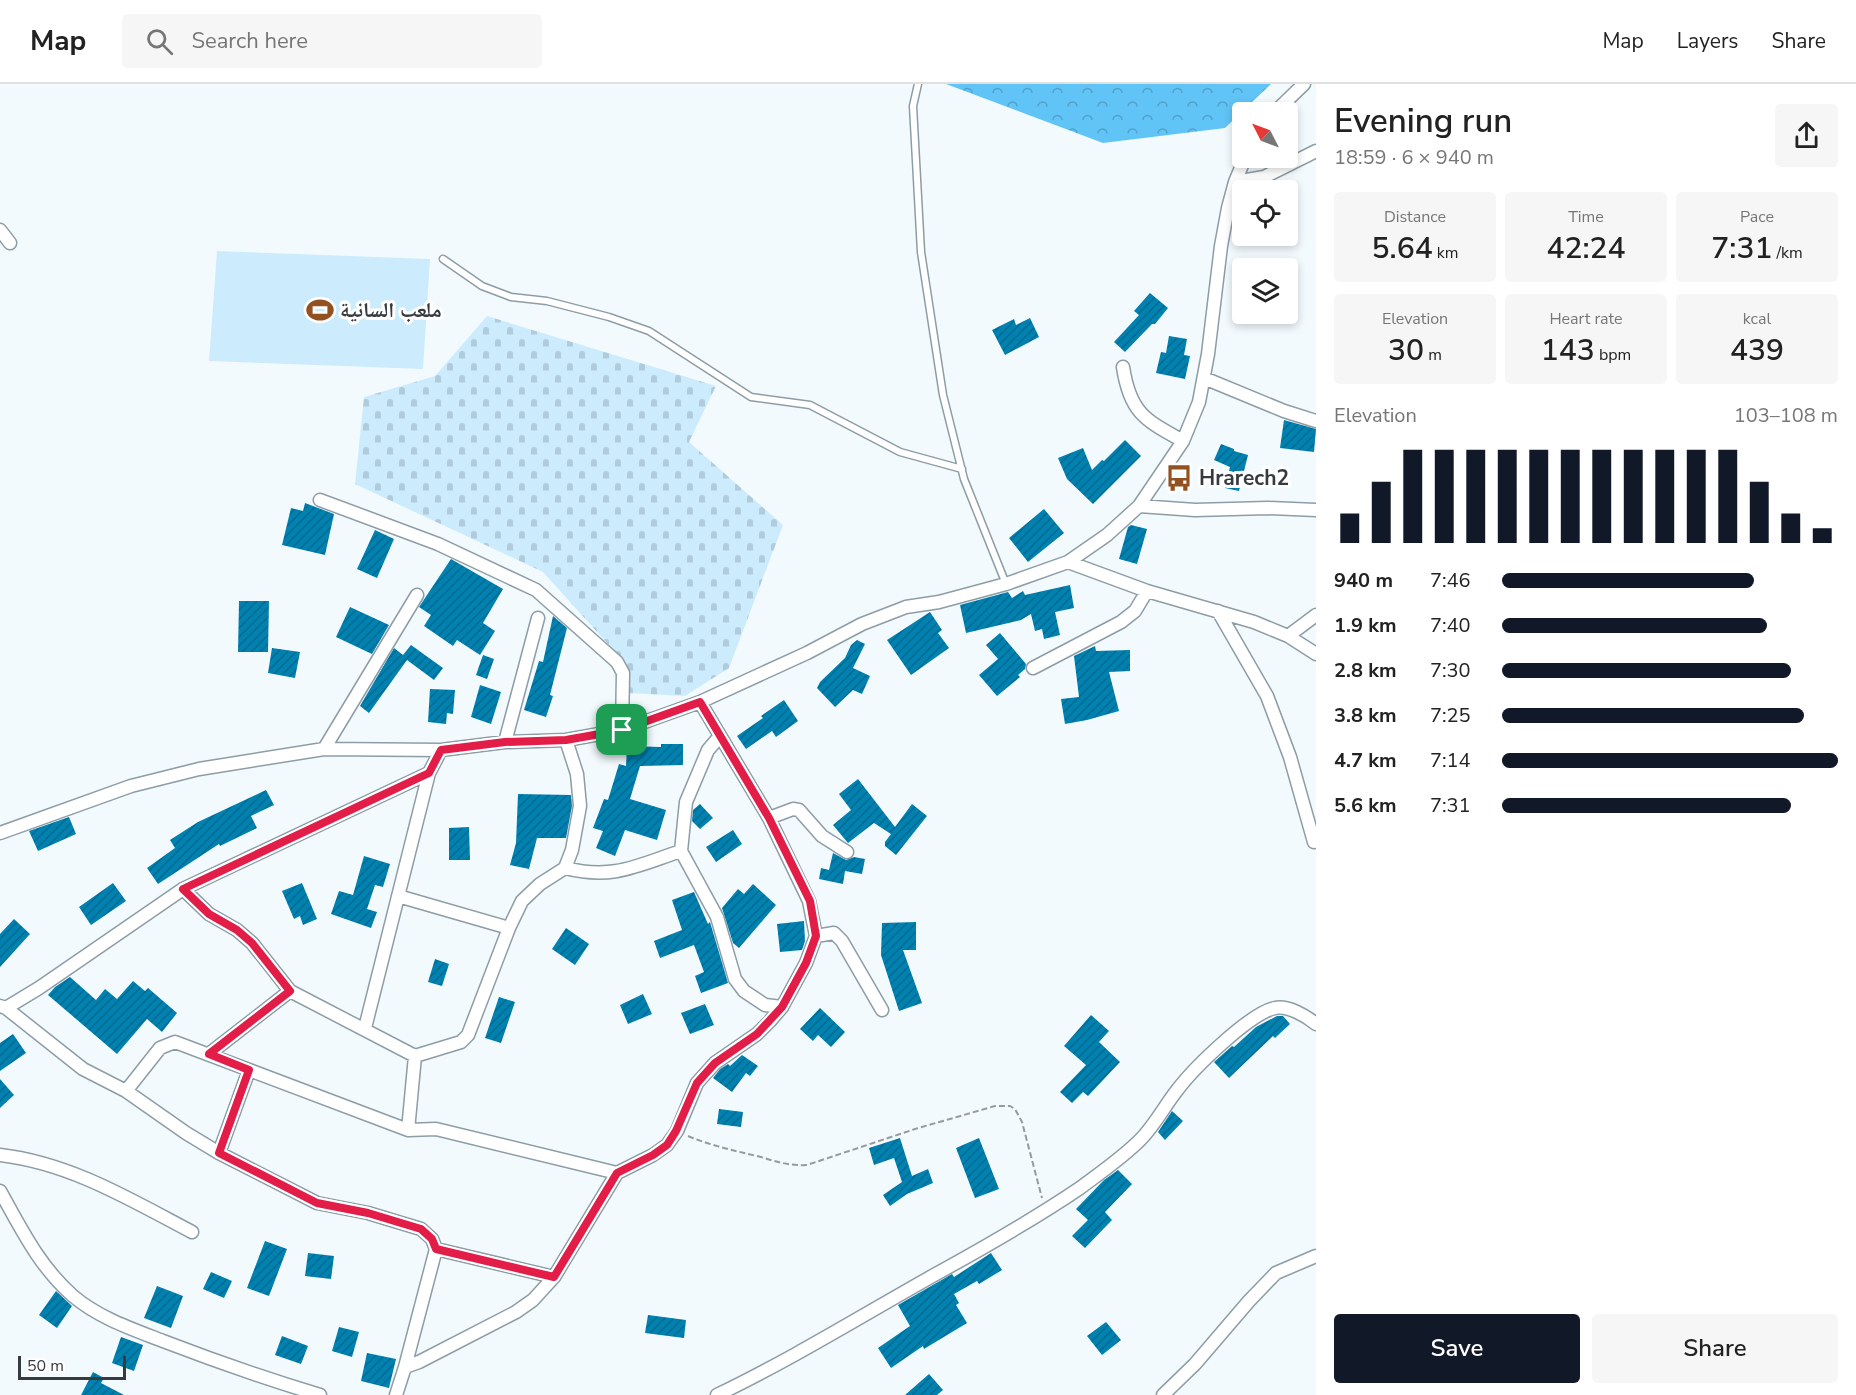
<!DOCTYPE html>
<meta charset="utf-8">
<style>
body{margin:0;font-family:"Nunito Sans","Noto Naskh Arabic",sans-serif;background:#f6f6f6;color:#222;height:100vh;display:flex;flex-direction:column;font-size:22px;white-space:nowrap}
*{box-sizing:border-box;margin:0}
p{font-size:20px;color:#767676}
.icon{flex:none;width:33px;height:33px;fill:none;stroke:currentColor;stroke-width:2;stroke-linecap:round;stroke-linejoin:round}
.map{position:relative;flex:1;overflow:hidden}
.panel{display:flex;flex-direction:column;background:#fff;width:540px}
.panel>*{flex:none}
.needle{width:39px;rotate:312deg}
.tools{position:absolute;left:1232px;top:18px;display:grid;gap:12px}
.tools a{display:grid;place-items:center;width:66px;height:66px;border-radius:6px;background:#fff;box-shadow:0 3px 9px #0003;font-size:30px}
.scale{position:absolute;left:18px;bottom:15px;width:108px;box-sizing:border-box;padding-left:6px;border:3px solid #353b3f;border-top:0;font-size:16px;line-height:21px;white-space:nowrap;color:#353b3f;-webkit-text-stroke:4px #fff;paint-order:stroke}
.pin{position:absolute;display:grid;place-items:center;width:51px;height:51px;color:#fff;margin:-26px;border-radius:12px;box-shadow:0 3px 9px #0006}
.round{display:grid;place-items:center;flex:none;width:63px;height:63px;border-radius:6px;background:#f6f6f6}
.overview{display:flex;align-items:center;justify-content:space-between;height:102px;padding:0 18px}
h1{font-size:33px;font-weight:600;line-height:45px}
.stats{display:grid;grid-template-columns:repeat(3,1fr);gap:9px;height:102px;padding:6px 18px}
.stats div{display:grid;align-content:center;border-radius:6px;background:#f6f6f6;text-align:center}
.stats b{font-size:30px;font-weight:600}
.stats small{font-size:16px;font-weight:400}
.stats p{font-size:16px}
.chart{height:168px;padding:12px 18px}
.chart p{display:flex;justify-content:space-between}
.chart svg{width:100%;height:108px;margin-top:6px;stroke:#111827;stroke-width:6}
.cta{display:flex;gap:12px;margin-top:auto;padding:12px 18px}
.cta a{flex:1;height:69px;border-radius:6px;background:#111827;color:#fff;font-size:24px;font-weight:600;line-height:69px;text-align:center}
.cta a+a{background:#f6f6f6;color:#222}
ul{padding:0 18px;list-style:none;font-size:20px}
li{display:grid;grid-template-columns:96px 72px 1fr;align-items:center;height:45px}
li i{height:15px;border-radius:8px;background:#111827}
header{display:flex;align-items:center;gap:36px;box-sizing:border-box;height:84px;padding:0 30px;background:#fff;border-bottom:2px solid #e0e0e0}
header strong{font-size:28px}
nav{display:flex;gap:33px;margin-inline-start:auto;font-size:21px}
.search{width:420px;height:54px;background:#f6f6f6;display:flex;align-items:center;gap:15px;box-sizing:border-box;padding:0 21px;border-radius:6px;color:#767676;font-size:22px}
main{display:flex;flex:1;min-height:0}
.map>svg:first-child{display:block}
</style>
<header>
<strong>Map</strong>
<div class="search"><svg class="icon" aria-label="search" viewBox="0 0 24 24"><circle cx="10" cy="10" r="6"/><path d="M15 15l6 6"/></svg>Search here</div>
<nav><a>Map</a><a>Layers</a><a>Share</a></nav>
</header>
<main>
<div class="map">
<svg width="1316" height="1311" viewBox="0 0 1316 1311">
<defs>
<pattern id="forest-crowns" width="20" height="18" patternUnits="userSpaceOnUse" patternTransform="scale(1.5)"><rect width="20" height="18" fill="#61c4f6"/><path d="M2 6a3 3 0 1 1 6 0M12 15a3 3 0 1 1 6 0" fill="none" stroke="#51a0c9"/></pattern>
<pattern id="cemetery-stones" width="16" height="16" patternUnits="userSpaceOnUse" patternTransform="scale(1.5)"><rect width="16" height="16" fill="#ccecfe"/><path d="M2 7V4a2 2 0 0 1 4 0v3zM10 15v-3a2 2 0 0 1 4 0v3z" fill="#b0cbdb"/></pattern>
<pattern id="building-hatch" width="6" height="6" patternUnits="userSpaceOnUse" patternTransform="scale(1.5)"><rect width="6" height="6" fill="#0081b0"/><path d="M-1 1l2-2M0 6l6-6M5 7l2-2" fill="none" stroke="#036b91"/></pattern>
</defs>
<rect width="100%" height="100%" fill="#f3fafe"/>
<!-- forest -->
<path fill="url(#forest-crowns)" d="M946 0H1271L1225 44 1103 59Z"/>
<!-- cemetery -->
<path fill="url(#cemetery-stones)" d="M487 232 716 302 689 358 783 441 729 584 685 612 627 609 617 570 543 488 355 400 364 313 435 292Z"/>
<!-- garden -->
<path fill="#ccecfe" d="M217 167 430 175 423 285 209 277Z"/>
<!-- building -->
<path fill="url(#building-hatch)" d="M1150 209 1168 224 1155 240H1152L1125 268 1114 258 1139 231 1134 227Z
M1030 234 1039 253 1005 271 992 246 1014 235 1016 241Z
M1169 252 1187 255 1184 271 1190 272 1185 295 1156 289 1161 268 1166 269Z
M1284 336 1316 345 1314 368 1280 364Z
M1125 356 1141 372 1093 420 1067 395 1058 374 1083 364 1092 386 1102 376 1104 377Z
M1221 360 1234 365V367L1248 371 1239 407 1225 404 1230 383 1214 376Z
M305 419 334 430 325 471 282 461 291 424 303 427Z
M1044 425 1064 449 1028 478 1009 454Z
M1131 441 1147 445 1137 480 1119 475 1128 443Z
M375 446 394 455 377 494 357 485Z
M451 475 503 505 483 539 495 547 480 571 457 556 453 562 424 542 431 531 419 523Z
M1070 501 1074 524 1055 528 1060 551 1044 555 1042 545 1035 547 1031 530 1021 536 966 549 960 521 1008 508 1012 514 1023 507 1025 511Z
M239 517H269L268 568H238Z
M350 523 389 541 372 570 336 553Z
M930 528 942 546 938 549 949 564 911 591 887 556Z
M553 532 567 544 550 611 553 612 546 633 524 626 539 577 543 578Z
M1000 549 1026 580 1025 585 1018 591 1020 593 997 612 979 591 998 575 986 561Z
M857 556 865 560 853 584 870 592 862 610 853 606 835 623 817 604 820 598 845 574 851 561Z
M411 561 443 584 434 596 407 576 369 629 360 622 394 564 403 571Z
M1095 562 1096 567 1130 566V587L1109 588 1119 627 1087 636 1065 640 1061 615 1079 613 1074 572Z
M272 564 300 568 295 594 268 589Z
M483 571 494 575 487 595 476 591Z
M480 601 501 608 491 640 471 633Z
M430 605 455 606 453 630 447 629 446 640 428 638Z
M784 616 798 637 776 653 772 647 746 665 737 652 763 634 761 632Z
M661 660H683V681L640 682 630 715 666 726 657 756 625 746 615 772 596 764 603 747 593 744 604 715 608 716 619 680 626 682 627 662 661 663Z
M858 695 895 743 912 720 927 732 896 771 885 762V758L891 750 874 739 848 759 833 741 851 726 839 710Z
M266 706 274 721 251 732 257 744 220 762 219 760 158 800 147 784 175 764 170 756 198 738Z
M518 710 571 711 572 722 566 754H537L529 785 510 781 516 759Z
M700 720 713 734 700 745 692 737 693 726Z
M69 733 76 750 38 767 29 747Z
M469 743 470 776H449V744Z
M733 746 742 760 716 778 706 763Z
M833 769 846 776 854 773 865 775 862 790 845 787 843 800 819 795 821 784 829 786Z
M364 772 390 780 383 803 375 801 367 825 377 828 371 844 331 830 339 807 353 811Z
M113 799 126 817 91 841 79 823Z
M302 799 317 835 303 841 300 832 294 835 282 807Z
M753 800 776 821 739 864 733 859 722 824 738 805 744 810Z
M694 808 708 840 710 838 728 899 701 909 695 892 704 888 694 861 660 874 654 857 682 846 672 816Z
M14 835 30 850 0 883V850Z
M804 837 805 857 802 866 780 868 777 840Z
M916 838V866H903L922 919 899 927 881 871 882 839Z
M566 844 589 860 575 881 552 865Z
M435 875 449 880 442 902 428 898Z
M70 893 96 916 105 905 117 915 133 897 145 907 148 904 177 929 162 948 147 935 117 970 48 911 55 903Z
M643 910 652 930 628 940 620 921Z
M499 913 515 918 501 959 485 954Z
M705 920 714 941 690 950 681 929Z
M820 924 845 948 831 963 818 951 813 957 800 945Z
M1091 931 1109 947 1099 958 1120 978 1088 1012 1083 1008 1072 1019 1060 1008 1086 981 1064 962Z
M1277 932H1283L1290 940 1275 954 1273 952 1229 994 1214 978 1232 962 1234 963 1256 943Z
M13 950 26 969 0 987V959Z
M742 971 758 982 750 992 746 989 732 1008 713 994 720 985 728 980 730 982Z
M0 995 14 1011 0 1024Z
M719 1025 743 1028 741 1043 717 1040Z
M1172 1027 1183 1037 1165 1056 1158 1048Z
M900 1054 912 1092 928 1085 933 1099 907 1110 890 1122 883 1111 902 1098 894 1074 874 1081 869 1064Z
M979 1054 999 1105 975 1114 956 1064Z
M1118 1086 1132 1100 1105 1128 1112 1136 1085 1164 1072 1152 1088 1136 1076 1125 1104 1096Z
M265 1157 287 1165 269 1212 247 1204Z
M308 1169 334 1172 331 1195 305 1192Z
M991 1169 1002 1186 979 1200 977 1197 954 1210 959 1219 956 1221 967 1239 924 1265 923 1262 891 1284 878 1264 910 1242 898 1221 952 1190 954 1193Z
M211 1188 232 1197 224 1214 203 1205Z
M157 1202 183 1212 171 1244 144 1234Z
M56 1207 72 1222 57 1244 39 1231Z
M648 1231 686 1236 684 1254 645 1249Z
M1106 1238 1121 1256 1102 1271 1087 1252Z
M339 1243 359 1248 352 1273 332 1267Z
M282 1252 308 1262 301 1280 275 1271Z
M121 1253 143 1261 134 1287 112 1279Z
M367 1269 396 1275 389 1304 361 1297Z
M93 1288 104 1294 101 1299 124 1311H81Z
M929 1290 943 1306 937 1311H905Z"/>
<g fill="none" stroke-linecap="round" stroke-linejoin="round">
<defs>
<path id="lane" d="M918 0 913 22 921 168 943 311 964 395 1006 500
M443 175 482 202 511 213 547 217 609 233 649 247 751 313 810 321 900 368 962 385"/>
<path id="street" d="M1275 28 1304 0
M1235 98 1264 93 1316 67
M0 146 10 159
M1123 283C1130 329 1145 336 1183 357
M1204 294 1284 327 1316 337
M320 416 438 460 536 506 617 578 623 589 622 646
M1139 422 1195 426 1268 424 1316 426
M1068 478 1147 507 1254 538 1288 552 1316 570
M1218 527 1267 612 1290 673 1314 758
M1288 552 1316 531
M1033 584 1121 538 1135 527 1147 507
M720 652 708 666 686 718 681 767 717 833 735 895 744 907 765 921 782 923
M505 658 538 534
M324 665 417 511
M769 734 793 725 799 726 822 752 847 768
M0 749 131 702 199 685 324 665 441 666 505 658 566 656 622 646 700 618 807 569 862 540 906 523 939 518 1006 500 1068 478 1107 451 1139 422 1183 357 1199 318 1208 270 1221 162 1228 124 1235 98 1245 74
M565 784C613 796 636 782 681 767
M183 805 209 830 237 846 252 859 290 907 209 970
M398 812 509 844
M816 852 834 849 842 857 882 926
M290 907 415 972
M0 922 6 924 83 985 126 1007 186 1049 219 1069 317 1119 368 1129 421 1145 432 1155 436 1165 554 1193
M6 924 39 904 183 805 429 689
M365 944 429 689 441 666
M126 1007 160 964 175 958 408 1046 436 1045 617 1089
M408 1046 415 972 461 958 468 951 509 844 522 817 540 800 565 784 572 766 580 722 577 690 566 656
M219 1069 249 986
M0 1071C70 1079 131 1116 192 1148
M0 1107C22 1146 39 1182 73 1212 99 1234 132 1245 163 1257 215 1277 267 1295 320 1311
M405 1283 436 1165
M396 1311 405 1283 419 1278 516 1228 533 1216 554 1193 617 1089 653 1071 667 1061 677 1047 697 999 715 979 757 950 770 937 782 923 806 879 816 852 809 817 769 734 700 618
M717 1311C792 1275 863 1231 936 1190 985 1163 1033 1136 1080 1104 1100 1089 1122 1074 1140 1056 1155 1041 1165 1021 1178 1005 1194 984 1250 929 1275 924 1288 921 1306 932 1316 940
M1163 1311 1195 1280 1249 1217 1276 1189 1316 1172"/>
</defs>
<!-- lane casing -->
<use href="#lane" stroke="#8d9da6" stroke-width="9"/>
<!-- street casing -->
<use href="#street" stroke="#8d9da6" stroke-width="15"/>
<!-- path -->
<path stroke="#949b9f" stroke-width="2" stroke-dasharray="6 3" stroke-linecap="butt" d="M688 1052C712 1062 736 1067 761 1073 777 1078 790 1082 807 1081L915 1045 995 1022H1010L1015 1025 1022 1038 1042 1114"/>
<!-- lane -->
<use href="#lane" stroke="#fff" stroke-width="6"/>
<!-- street -->
<use href="#street" stroke="#fff" stroke-width="12"/>
</g>
<g fill="none" stroke-linecap="round" stroke-linejoin="round">
<defs>
<path id="route" d="M700 618 769 734 810 817 816 852 806 879 782 923 757 950 715 979 697 999 676 1047 667 1061 653 1071 617 1089 554 1193 436 1165 432 1155 421 1145 368 1129 317 1119 219 1069 249 986 209 970 290 907 252 859 237 846 209 830 183 805 429 689 441 666 505 658 566 656 622 646Z"/>
</defs>
<!-- route casing -->
<use href="#route" stroke="#fff" stroke-width="12"/>
<!-- route -->
<use href="#route" stroke="#e11d48" stroke-width="8"/>
</g>
<!-- icons -->
<defs>
<symbol id="stadium-bare" viewBox="-9 -9 18 18"><path d="M0-5a6.5 5 0 1 0 0 10a6.5 5 0 1 0 0-10ZM-3.5-1.8h7v3.6h-7Z" fill="#935021" stroke="#fff" stroke-width="2.5" paint-order="stroke"/></symbol>
<symbol id="bus-bare" viewBox="-9 -9 18 18"><path d="M-5-6H5V4H4V6H2V4H-2V6H-4V4H-5ZM-3.5-4V0h7V-4ZM-3.5 1.2v1.5H-2V1.2ZM2 1.2v1.5H3.5V1.2Z" fill="#935021" stroke="#fff" stroke-width="2.5" paint-order="stroke"/></symbol>
</defs>
<g fill-rule="evenodd">
<use href="#stadium-bare" x="301" y="207" width="38" height="38"/>
<use href="#bus-bare" x="1160" y="375" width="38" height="38"/>
</g>
<g text-anchor="middle" stroke-width="6" stroke-linejoin="round" paint-order="stroke">
<!-- poi labels -->
<g font-size="21" font-weight="bold" fill="#353b3f" stroke="#fff" text-anchor="start">
<text x="340" y="233">ملعب السانية</text>
<text x="1199" y="401">Hrarech2</text>
</g>
</g>
</svg>
<div class="tools">
<a><svg class="needle" viewBox="-14 -14 28 28"><path d="M0-13l5 13h-10z" fill="#e53935"/><path d="M0 13l5-13h-10z" fill="#767676"/></svg></a>
<a><svg class="icon" aria-label="locate" viewBox="0 0 24 24"><circle cx="12" cy="12" r="6"/><path d="M12 2v4M12 18v4M2 12h4M18 12h4"/></svg></a>
<a><svg class="icon" aria-label="layers" viewBox="0 0 24 24"><path d="M12 4l9 5-9 5-9-5zM3 14l9 5 9-5"/></svg></a>
</div>
<div class="scale">50 m</div>
<div class="pin" style="left:622px;top:646px;background:#1e9e55"><svg class="icon" aria-label="arrive" viewBox="0 0 24 24"><path d="M6 21V4h12l-3 4 3 4H6"/></svg></div>
</div>
<section class="panel">
<div class="overview"><div><h1>Evening run</h1><p>18:59 · 6 × 940 m</p></div><a class="round"><svg class="icon" aria-label="share" viewBox="0 0 24 24"><path d="M12 15V3M7 8l5-5 5 5M5 13v7h14v-7"/></svg></a></div>
<div class="stats">
<div><p>Distance</p><b>5.64<small> km</small></b></div>
<div><p>Time</p><b>42:24</b></div>
<div><p>Pace</p><b>7:31<small> /km</small></b></div>
</div>
<div class="stats">
<div><p>Elevation</p><b>30<small> m</small></b></div>
<div><p>Heart rate</p><b>143<small> bpm</small></b></div>
<div><p>kcal</p><b>439</b></div>
</div>
<div class="chart"><p><span>Elevation</span>103–108 m</p>
<svg viewBox="0 0 160 44" preserveAspectRatio="none"><path d="M5 44V32M15 44V19M25 44V6M35 44V6M45 44V6M55 44V6M65 44V6M75 44V6M85 44V6M95 44V6M105 44V6M115 44V6M125 44V6M135 44V19M145 44V32M155 44V38"/></svg>
</div>
<ul>
<li><b>940 m</b>7:46<i style="width:75%"></i></li>
<li><b>1.9 km</b>7:40<i style="width:79%"></i></li>
<li><b>2.8 km</b>7:30<i style="width:86%"></i></li>
<li><b>3.8 km</b>7:25<i style="width:90%"></i></li>
<li><b>4.7 km</b>7:14<i style="width:100%"></i></li>
<li><b>5.6 km</b>7:31<i style="width:86%"></i></li>
</ul>
<div class="cta"><a>Save</a><a>Share</a></div>
</section>
</main>
